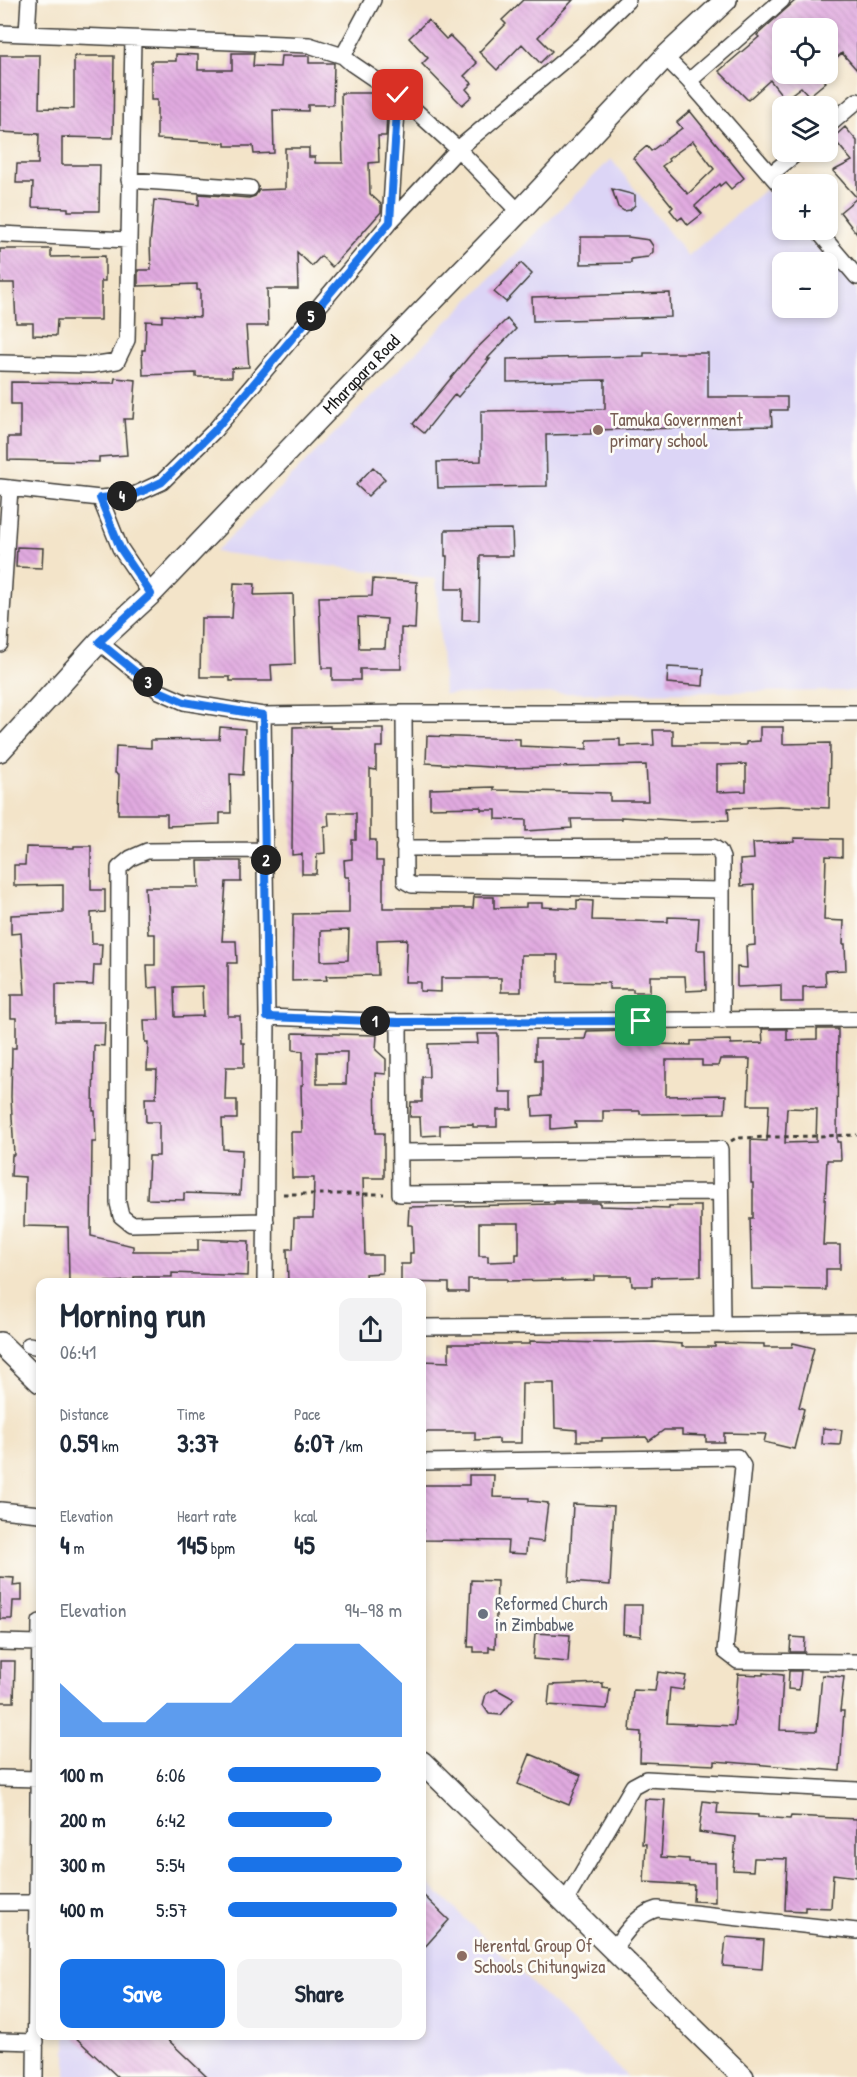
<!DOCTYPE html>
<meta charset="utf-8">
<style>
body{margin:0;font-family:"Patrick Hand",sans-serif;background:#f2f2f3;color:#1f2937;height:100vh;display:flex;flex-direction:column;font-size:22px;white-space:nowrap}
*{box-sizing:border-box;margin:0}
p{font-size:20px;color:#747a83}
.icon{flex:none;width:33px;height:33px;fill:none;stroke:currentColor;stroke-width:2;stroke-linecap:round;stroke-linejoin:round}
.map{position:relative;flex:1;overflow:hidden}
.details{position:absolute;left:36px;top:1278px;width:390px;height:762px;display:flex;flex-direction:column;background:#fff;border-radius:12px;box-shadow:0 3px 9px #0003}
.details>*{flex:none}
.fabs{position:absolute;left:772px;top:18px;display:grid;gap:12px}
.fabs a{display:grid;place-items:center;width:66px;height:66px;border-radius:12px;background:#fff;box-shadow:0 3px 9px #0003;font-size:30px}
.pin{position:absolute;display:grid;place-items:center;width:51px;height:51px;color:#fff;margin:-26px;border-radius:12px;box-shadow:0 3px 9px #0006}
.km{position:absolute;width:30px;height:30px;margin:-15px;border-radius:50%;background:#222;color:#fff;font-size:16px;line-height:30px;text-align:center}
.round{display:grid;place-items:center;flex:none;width:63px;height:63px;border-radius:12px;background:#f2f2f3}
.summary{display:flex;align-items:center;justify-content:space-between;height:102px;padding:0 24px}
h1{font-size:33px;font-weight:800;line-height:45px}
.figures{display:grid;grid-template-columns:repeat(3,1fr);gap:9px;height:102px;padding:6px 24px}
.figures div{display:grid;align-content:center}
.figures b{font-size:26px;font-weight:800}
.figures small{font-size:16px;font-weight:400}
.figures p{font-size:16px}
.chart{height:168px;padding:12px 24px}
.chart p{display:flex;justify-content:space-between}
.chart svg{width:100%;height:108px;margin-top:6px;fill:#1a73e8;opacity:.7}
.action{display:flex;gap:12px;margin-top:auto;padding:12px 24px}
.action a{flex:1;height:69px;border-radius:12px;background:#1a73e8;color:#fff;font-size:24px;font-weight:800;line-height:69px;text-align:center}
.action a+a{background:#f2f2f3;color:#1f2937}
ul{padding:0 24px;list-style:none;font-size:20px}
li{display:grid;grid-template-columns:96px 72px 1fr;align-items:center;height:45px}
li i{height:15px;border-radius:8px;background:#1a73e8}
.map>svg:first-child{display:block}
</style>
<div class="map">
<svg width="857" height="2077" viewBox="0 0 857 2077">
<defs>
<pattern id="building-back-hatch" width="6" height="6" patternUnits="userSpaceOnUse" patternTransform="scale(1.5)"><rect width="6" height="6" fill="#e1aae0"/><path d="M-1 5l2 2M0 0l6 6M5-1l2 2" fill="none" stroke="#c092c0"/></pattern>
</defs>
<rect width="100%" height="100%" fill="#fdfcf7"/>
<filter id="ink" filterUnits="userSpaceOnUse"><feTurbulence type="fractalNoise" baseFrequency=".0167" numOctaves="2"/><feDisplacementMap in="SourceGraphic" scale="12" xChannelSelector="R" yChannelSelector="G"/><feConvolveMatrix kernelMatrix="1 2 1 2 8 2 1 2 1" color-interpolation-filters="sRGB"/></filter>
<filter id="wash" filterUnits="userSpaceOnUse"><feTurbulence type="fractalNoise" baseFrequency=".008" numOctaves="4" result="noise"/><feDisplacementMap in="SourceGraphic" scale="24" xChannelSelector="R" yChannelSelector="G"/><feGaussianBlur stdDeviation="1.35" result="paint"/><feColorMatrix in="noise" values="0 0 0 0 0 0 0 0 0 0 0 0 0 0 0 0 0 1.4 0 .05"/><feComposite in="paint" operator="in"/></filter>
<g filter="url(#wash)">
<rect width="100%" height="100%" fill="#f3e4c9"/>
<!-- built -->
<path fill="#dcd5f6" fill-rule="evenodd" d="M611 159 688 256 766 189 783 208V230H802L857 290V691L444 694 436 579 215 552ZM783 262H828V308H783Z
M422 1877 628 2077H66V2036H422Z"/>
<g id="blocks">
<!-- building -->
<path fill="url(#building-back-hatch)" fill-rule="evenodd" d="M523 0H573L538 37 552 51 540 63 522 44 497 70 479 52 506 24 502 20Z
M796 0H857V70L842 53 828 65V28H783V74H819L826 82 809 96 801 87 785 99 770 80 748 100 719 71 759 37 757 35Z
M428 20 446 39 450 36 477 63 464 76 472 83 466 89 472 96 462 105 422 64 428 58 409 38Z
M232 53H254L253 66 280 67 281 56H309V63H334L333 105H308V111L273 110 274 153 254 154 253 146H225V143L157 139V100H151V61H176V54L198 55V70H232Z
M0 55H40L39 108 74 109V56H114L113 138 62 137V165H100L99 211H68V208L32 207 33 183H16L17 164H38L39 134 0 132Z
M341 93H373V110H387L386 136H378L379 162 369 163 370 194 381 204V212L332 267 321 256 312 266 297 252 298 289H267L268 326H246L249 367 232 368V377H196V373L143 375 142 350H145L146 321 162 322V315L200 317V290H197V284L138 286V270H151L150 244 154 200 199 205V194L249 198 255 196 259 190 285 189V148H309V157H315V163H343Z
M690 111 744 178 731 189 725 182 720 186 719 184 695 206 702 214 688 225 682 217 678 220 670 210 673 207 633 158 647 146 651 151 682 128 677 122ZM693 141 714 169 688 194 662 166 669 161 668 159Z
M845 127 857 141V198L833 171 852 161 833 138Z
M612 189 635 195V205L630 210 624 211 618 207Z
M857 198V234L840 212Z
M581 237H628L649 240 653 246V252L648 257 631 259V263L581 264Z
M0 249H51V257L105 256V281H101V320H57L56 336 33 335V323H16L14 283H0Z
M521 263 532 274 506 302 494 292Z
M670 293 671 317 533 321 532 297Z
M507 319 516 329 487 359H490L458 397 455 394 424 433 413 424 471 354Z
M644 353H708V397H787V410H771L772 426 591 430V434L546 435 547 486 438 488 437 462 481 461V411L605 409V380L507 382V359L644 356Z
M115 378 136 380 133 419H124L127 455 99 457V462L8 460V437H20V404H11V382L114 383Z
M373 467 385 479 368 496 356 485Z
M512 529 513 556H480L479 620H462L463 589H446L447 556H445V530Z
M17 547 43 548 42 568 16 567Z
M373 579 417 582 415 629 401 628V669H360V680H332V668H322L319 597 372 596ZM358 617 387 619 385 648H359Z
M234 583 255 584 254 595 293 594 295 664 271 665 272 681H230V677H200L201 618H232Z
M668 667 704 669 703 686 667 683Z
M330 726V728H383V747H376V770L370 769V840H376V861H383V908H473L474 897H494V908L526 907V903H542V907L577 909V900L593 901 592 920 668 922V917L699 918 697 950H705L706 990 686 991 685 976H650V992H633V989H609V983L558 982V955H521V992H501V978H441V992L420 991V982H405L407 939 377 940 378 975 326 976 327 980 292 981 293 914 349 913V877H345L344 860 352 859V840H356V813H328L329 826H324L325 853 317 854 316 874H302V854L292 855 293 727ZM349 930 348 960 321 961V931Z
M220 727 245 729 243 775 230 774 231 813H220V824L167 826V814H118L119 774 115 773 116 746 151 748V740L219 739Z
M760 727H783V744L830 743 829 808 780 806 728 808 729 820 689 821 621 817V819H571L572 828 526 831V820L496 819V810H481V807L430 808V789L494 787V790L610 793V801H648L646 765 506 768 426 763 427 736 520 739V746L587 749V740L620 739V746L654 745 653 730H673V745H746V742L760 741ZM746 764V791L717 792V765Z
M794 838 842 839V857L826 856 824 920 844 921 843 944H845L846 970 825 971 826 986 803 987V1002H781V985L737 987V967L747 968 746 946 755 945 754 885 741 886 740 860 754 859 753 843 794 842Z
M74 846H91V890H105V912L91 913 92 944H102L101 965H94L93 985 56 984V1022H105L104 1046 94 1045 93 1111H95L96 1142H92L91 1236 133 1246V1251H198V1239L249 1241 248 1276 172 1273V1277H134V1280L116 1282H69L68 1227 24 1226 25 1177 11 1176 12 1155H14L11 1097 12 1048H16V1018H11V995H25L21 933 11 934V915L63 913V885L14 886V865H25L26 847 74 848Z
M198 861H241V882H226L222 941H236L237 963H228V1016H240L241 1043H244V1067H226L225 1100H237V1119H222L223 1149 242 1150 240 1195 184 1193V1200L147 1199 149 1156H159V1122H146L145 1098H156L157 1070H147L148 1042H145L144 1020H159L158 987 148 988 147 965H155V934H148L145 887H199ZM202 986 203 1016 175 1017 174 987Z
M762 1029H787V1040L817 1039V1029H838L837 1142H840L841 1160H827L823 1245H840V1269H826V1290L752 1289 750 1218H753V1183H751V1140L767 1141 769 1105H748L750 1059H720L718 1066H702V1060H666V1096L726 1095 725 1113 640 1114V1111H603V1122H575L576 1127 551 1129V1115L533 1116 532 1097 542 1096V1060H535V1039H585L587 1031 628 1030V1037H656L658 1044 691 1045V1041L731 1040V1044L763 1043ZM787 1108 817 1109 816 1142 785 1143Z
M293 1033 377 1035 376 1050 386 1059V1074L375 1073 376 1133H384V1178H363L365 1255H382V1273L365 1274 366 1282H288L287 1249H293L294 1218H313L314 1178H292L291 1132H302L301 1085H303V1051L293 1050ZM317 1052H347L346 1084H317Z
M477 1034H498L499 1092H512V1110H497V1127H473V1124L440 1125V1135L421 1136 420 1117H410L411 1102H422V1077H429L428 1044 478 1043Z
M554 1203H600V1206L669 1208V1206H701V1276L652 1277V1286H632L631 1276H594V1280L562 1281V1280L507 1281V1279H468V1292H449V1283L401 1282V1264H410V1253H413L412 1225H408L409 1207 554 1204ZM479 1223H519V1254H516V1261L488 1262V1256H479Z
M530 1341 603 1343 655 1342 682 1344V1347H715V1343L764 1344V1347H792L793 1343 814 1348 799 1407 804 1409 794 1449 764 1442 766 1434 724 1433V1442H706V1436L682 1435V1430H664L649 1441 646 1437 602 1438V1441H577V1430L555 1428 554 1383H522L521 1443H499V1439L475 1440V1432H422V1361L449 1362V1344H530Z
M823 1428 842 1430 840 1445 822 1444Z
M469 1475H494L493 1497 529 1498V1501L548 1503 543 1542 527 1540 526 1554 507 1553 508 1541 423 1540V1485H469Z
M573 1504 614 1506 610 1585 569 1582Z
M0 1577 14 1578 13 1586 22 1585V1601H13L12 1619H0Z
M471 1580 497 1581 495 1648 489 1647V1652H474V1647H468Z
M624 1605H642L641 1636 623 1634Z
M535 1633 570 1635 568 1662 533 1659Z
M791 1637 805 1638 804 1652H790Z
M0 1661H15L14 1702H0Z
M789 1671H801L799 1690 788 1689Z
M658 1672 686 1676 683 1690 670 1688 667 1723 734 1726 738 1674 763 1675V1673L783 1675 780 1730 817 1731 822 1675 844 1677 840 1711H844L840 1771 715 1761V1765L640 1762 641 1732 630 1731 633 1690 655 1691Z
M603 1683V1688L610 1689 607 1709 548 1705 550 1685Z
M496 1689 514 1699 501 1715 489 1714 483 1705 486 1694Z
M530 1754 581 1775 569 1805 518 1784Z
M645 1799 665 1800 661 1857 689 1859V1862L715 1863V1902L693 1901 694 1885 644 1882 646 1844H642Z
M703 1801 718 1803 717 1813 758 1815V1817L790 1819 791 1816 857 1819V1877L833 1874 831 1908 805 1907V1911L785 1910 787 1859 757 1858H754L753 1871 733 1870 736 1837 699 1832Z
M422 1894 449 1920 422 1950Z
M726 1937 764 1940 762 1969 723 1966Z
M74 2036H164L207 2077H118Z"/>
</g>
</g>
<g filter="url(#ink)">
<use href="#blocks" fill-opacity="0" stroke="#3c3a36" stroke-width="1.5"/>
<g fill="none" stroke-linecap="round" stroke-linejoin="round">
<defs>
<path id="street" d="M0 33 309 45 343 56 351 63 398 95 458 149 519 212
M27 34 29 0
M343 56 373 0
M665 57 689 81 783 189
M689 81 782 0
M828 126 857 101
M771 174 798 152
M129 180 250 188
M390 222 458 149 581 46 628 0
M817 230 857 277
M0 234 128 240
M0 363 91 365 117 361 127 340 133 39
M0 487 100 498 120 548 151 594
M100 498 134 495 162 482 214 431 390 222 398 95
M99 642 159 691 184 702 263 715 404 713H857
M0 644 10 488
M404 713 405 881 412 885 722 890
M263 715 267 1017 265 1282
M404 848 713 847 719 851 722 858V1021
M266 850 147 851 131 858 119 868 118 1203 121 1216 131 1224 266 1221
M267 1017 399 1022 857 1019
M399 1022 400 1194 720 1192
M400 1152 720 1149 722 1325
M422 1327 857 1323
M29 1345 40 1347
M422 1462 737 1457 743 1466 725 1651 738 1661 857 1662
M0 1510 40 1514
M0 1642 40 1643
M0 1778 38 1779
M565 1902 633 1786 646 1779 857 1790
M0 1903H37
M613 1949C626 1933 636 1915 657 1909L857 1931
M0 2041 36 2042
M35 2077 40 1622"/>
<g id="secondary">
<path id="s1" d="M0 751 99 642 151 594 376 359 519 212 665 57 726 0"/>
<path d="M0 1343 40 1382"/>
<path d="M422 1762 743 2077"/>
</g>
</defs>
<!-- street casing -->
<use href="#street" stroke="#3c3a36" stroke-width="18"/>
<!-- secondary casing -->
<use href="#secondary" stroke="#3c3a36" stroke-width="24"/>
<!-- path -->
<path stroke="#3c3a36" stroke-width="3" stroke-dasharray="4.5 4.5" stroke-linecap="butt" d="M731 1141 736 1138 857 1135
M283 1194H384"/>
<!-- street -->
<use href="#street" stroke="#fff" stroke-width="15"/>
<!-- secondary -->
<use href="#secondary" stroke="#fff" stroke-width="21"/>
</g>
</g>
<g fill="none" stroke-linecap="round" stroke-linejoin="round" filter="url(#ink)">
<defs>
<path id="route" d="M398 95 390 222 214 431 162 482 134 495 100 498 120 548 151 594 99 642 159 691 184 702 263 715 267 1017 399 1022 641 1021"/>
</defs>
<!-- route casing -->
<use href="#route" stroke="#fff" stroke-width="12"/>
<!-- route -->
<use href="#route" stroke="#1a73e8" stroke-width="8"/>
</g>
<!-- markers -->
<g fill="#8d6e63" stroke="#fdfcf7" stroke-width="2">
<circle cx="598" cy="430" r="6"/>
<circle cx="462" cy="1956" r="6"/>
</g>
<circle fill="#6b7280" stroke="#fdfcf7" stroke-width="2" cx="483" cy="1614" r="6"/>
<g text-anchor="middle" stroke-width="5" stroke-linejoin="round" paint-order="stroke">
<!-- street labels -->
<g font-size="18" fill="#1c1c1c" stroke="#fdfcf7">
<text dy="6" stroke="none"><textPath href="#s1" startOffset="522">Mharapara Road</textPath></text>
</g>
<!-- education labels -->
<g font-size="18" fill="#785e54" stroke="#fdfcf7" text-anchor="start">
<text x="610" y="426">Tamuka Government<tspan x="610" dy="21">primary school</tspan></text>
<text x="474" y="1952">Herental Group Of<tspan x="474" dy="21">Schools Chitungwiza</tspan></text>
</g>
<!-- worship labels -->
<g font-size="18" fill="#5b616d" stroke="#fdfcf7" text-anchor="start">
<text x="495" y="1610">Reformed Church<tspan x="495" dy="21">in Zimbabwe</tspan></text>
</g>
</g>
</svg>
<div class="fabs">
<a><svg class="icon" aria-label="locate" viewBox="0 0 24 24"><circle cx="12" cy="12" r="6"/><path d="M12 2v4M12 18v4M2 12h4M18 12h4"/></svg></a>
<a><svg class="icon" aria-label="layers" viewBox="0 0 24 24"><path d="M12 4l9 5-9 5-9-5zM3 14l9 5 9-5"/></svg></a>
<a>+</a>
<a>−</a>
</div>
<div class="pin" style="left:641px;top:1021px;background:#1e9e55"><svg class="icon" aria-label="arrive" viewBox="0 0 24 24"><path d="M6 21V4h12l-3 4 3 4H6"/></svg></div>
<div class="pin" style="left:398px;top:95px;background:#d93025"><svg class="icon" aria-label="check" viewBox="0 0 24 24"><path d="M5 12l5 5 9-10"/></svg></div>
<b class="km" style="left:375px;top:1021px">1</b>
<b class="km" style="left:266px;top:860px">2</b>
<b class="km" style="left:148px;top:682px">3</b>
<b class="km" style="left:122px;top:496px">4</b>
<b class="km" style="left:311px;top:316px">5</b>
<section class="details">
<div class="summary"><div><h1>Morning run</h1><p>06:41</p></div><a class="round"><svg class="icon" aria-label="share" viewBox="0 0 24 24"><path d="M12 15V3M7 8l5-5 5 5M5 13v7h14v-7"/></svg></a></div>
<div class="figures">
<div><p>Distance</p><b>0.59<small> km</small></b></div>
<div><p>Time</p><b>3:37</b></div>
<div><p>Pace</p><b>6:07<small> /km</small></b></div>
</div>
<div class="figures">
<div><p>Elevation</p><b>4<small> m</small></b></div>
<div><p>Heart rate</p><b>145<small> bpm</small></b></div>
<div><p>kcal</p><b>45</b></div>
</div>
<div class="chart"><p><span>Elevation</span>94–98 m</p>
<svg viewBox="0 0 160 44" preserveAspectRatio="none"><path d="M0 44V22L10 30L20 38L30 38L40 38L50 30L60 30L70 30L80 30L90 22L100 14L110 6L120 6L130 6L140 6L150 14L160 22V44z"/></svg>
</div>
<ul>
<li><b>100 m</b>6:06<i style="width:88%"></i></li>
<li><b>200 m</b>6:42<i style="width:60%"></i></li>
<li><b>300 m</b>5:54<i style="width:100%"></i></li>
<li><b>400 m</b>5:57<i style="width:97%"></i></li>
</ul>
<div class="action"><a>Save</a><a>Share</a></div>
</section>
</div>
